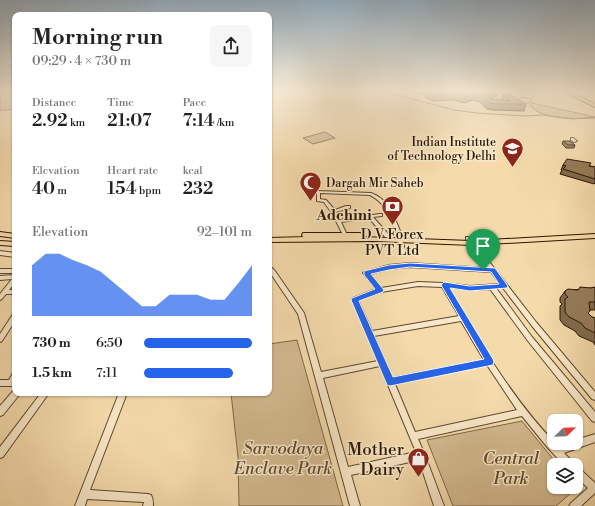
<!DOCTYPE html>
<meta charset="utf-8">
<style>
body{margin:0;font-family:"Libre Bodoni",serif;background:#f6f6f6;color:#222;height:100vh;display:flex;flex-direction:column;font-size:15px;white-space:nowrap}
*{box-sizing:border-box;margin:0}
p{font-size:13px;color:#767676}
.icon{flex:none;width:22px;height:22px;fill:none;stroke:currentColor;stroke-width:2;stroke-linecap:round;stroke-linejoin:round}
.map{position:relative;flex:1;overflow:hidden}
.side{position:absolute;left:12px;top:12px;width:260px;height:384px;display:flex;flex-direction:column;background:#fff;border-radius:8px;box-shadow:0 1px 3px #0004}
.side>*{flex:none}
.needle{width:26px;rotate:67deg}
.controls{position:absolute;left:547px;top:414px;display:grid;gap:8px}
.controls a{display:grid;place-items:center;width:36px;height:36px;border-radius:8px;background:#fff;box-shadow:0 1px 3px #0004;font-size:20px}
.pin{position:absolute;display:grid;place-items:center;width:34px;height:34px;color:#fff;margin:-41px -17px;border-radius:50% 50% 50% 0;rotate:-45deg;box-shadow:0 0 4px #0007}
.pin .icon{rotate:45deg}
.round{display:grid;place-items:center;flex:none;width:42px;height:42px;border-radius:8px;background:#f6f6f6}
.overview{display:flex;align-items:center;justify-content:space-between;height:68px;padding:0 20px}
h1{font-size:22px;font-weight:600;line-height:30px}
.figures{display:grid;grid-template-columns:repeat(3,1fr);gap:6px;height:68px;padding:4px 20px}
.figures div{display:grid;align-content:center}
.figures b{font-size:17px;font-weight:600}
.figures small{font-size:11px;font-weight:400}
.figures p{font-size:11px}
.chart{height:112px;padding:8px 20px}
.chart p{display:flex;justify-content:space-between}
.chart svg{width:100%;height:72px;margin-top:4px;fill:#2563eb;opacity:.7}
ul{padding:0 20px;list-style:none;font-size:13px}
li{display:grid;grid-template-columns:64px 48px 1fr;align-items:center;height:30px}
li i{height:10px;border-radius:5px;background:#2563eb}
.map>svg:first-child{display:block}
</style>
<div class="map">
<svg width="595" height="506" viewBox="0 0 595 506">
<rect width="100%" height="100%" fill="#f5dbac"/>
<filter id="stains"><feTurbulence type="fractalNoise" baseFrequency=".005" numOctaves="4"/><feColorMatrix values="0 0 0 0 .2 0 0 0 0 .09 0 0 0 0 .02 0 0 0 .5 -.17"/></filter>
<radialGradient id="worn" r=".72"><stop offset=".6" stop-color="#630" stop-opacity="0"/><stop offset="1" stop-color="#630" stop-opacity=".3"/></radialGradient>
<!-- green -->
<path fill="#d3ba8f" stroke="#806848" d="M0 92H15V110H0Z
M532 103 595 117V118C578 119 540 120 530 105Z
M325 132 335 138 313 144 303 138Z
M297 340 343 506H239L238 457 231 393H269V344Z
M522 421 558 465H554V487H576V485L578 487 556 506H453L427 440Z"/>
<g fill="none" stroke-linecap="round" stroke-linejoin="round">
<!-- stream -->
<path stroke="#7c6444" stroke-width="1" d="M386 92 454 110 477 113 524 116 542 115 573 119 595 117"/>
<defs>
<path id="minor" d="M521 98 530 99 531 101 526 103 518 100Z
M571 138H573L577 141 574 142 571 140Z
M317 191 371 193C390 200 395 219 402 236L400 237H398C390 220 389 205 370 195L320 193V199L326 200 335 210 346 206H350V208L336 212 339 216 337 217C332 214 328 208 324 202L317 201Z
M380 214H382V216L373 217 389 235V237H385L369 218 341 222 347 235 345 236 343 235 336 221 341 219Z
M466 237H470L536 322 595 392V400L592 399 532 326 503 288H496L532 337 595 412V422L592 421 528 341 490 289 470 290 448 287 488 354 491 359 492 360 493 363C512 392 533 421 558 446L568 443H576V440L595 434V442L564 453 573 462 574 465H564L548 448 522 416 418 439 425 455 444 506H434L419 460 351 475 360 506H350L298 314 269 271V266L271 267 275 271 304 313 321 372 378 361 352 299 353 298 376 289 364 274 363 273 364 272 389 265 410 263 488 268 466 239ZM410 267 491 272 500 284 470 286 444 283 418 282 381 288 370 274 389 269ZM418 286 442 287 459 316 372 331 358 300 381 292ZM461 321 484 360 392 378 374 336ZM487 365 517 410 415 432 395 384ZM380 366 416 452 348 467 323 378Z
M398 239H402V240L406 253V254H402V253L398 240Z
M0 251 15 253V257L0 255Z
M0 269H15V273H0Z
M15 275V283L9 290H15V294H6L2 299 0 300V294L12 279 0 280V276Z
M13 314H15V321L2 341 0 342V334Z
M15 372V386H0V380H9L13 373Z
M15 390V393H20L19 395 3 415 0 416V406L13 391Z
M41 393H49L3 457 0 458V447Z
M119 393H127L90 490 148 494 151 495C153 499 153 501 153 506H143L144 502 87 499 85 506H75Z
M576 467 579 468 595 483V493L581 506H569L571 503 588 488 576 477Z"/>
<path id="primary" d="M565 92H570L595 104V107Z"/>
<path id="trunk" d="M0 232 15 234V238L0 236Z
M303 233H360L364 235 362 237 471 241 595 234V238L471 245 374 241 269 242V238L306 237H303L302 235Z
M0 241 15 242V246L0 245Z"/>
</defs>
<!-- minor casing -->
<use href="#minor" stroke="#5f472b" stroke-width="2"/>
<!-- primary casing -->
<use href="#primary" stroke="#2d1600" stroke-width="2"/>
<!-- trunk casing -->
<use href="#trunk" stroke="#2d1600" stroke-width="2"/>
<!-- minor -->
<use href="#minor" fill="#f8e8c9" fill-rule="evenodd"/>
<!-- primary -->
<use href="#primary" fill="#f5dbac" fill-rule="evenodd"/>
<!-- trunk -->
<use href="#trunk" fill="#f5dbac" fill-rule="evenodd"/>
</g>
<!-- wall -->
<path fill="#806b4d" stroke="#2d1600" d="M416 92H499L498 95 491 99 501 100 503 94 526 104 524 111 493 110 487 109 480 102 472 100 465 103 452 100 434 101 426 98 423 94Z
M563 141 575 145 574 148H566L562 144Z
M563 165 590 166 595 167V183L594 184 560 174 562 170H561Z
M595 287V310H590L588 313 592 317 595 318V345L593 342 579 336 575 331 564 325 560 320V306L562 304 560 302V298L565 291 591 288Z"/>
<!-- shaded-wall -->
<path fill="#68573e" stroke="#2d1600" d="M494 92H499L498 95 491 99V100L486 99 490 94Z
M474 94 472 100 465 103 467 97Z"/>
<!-- building -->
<path fill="#957c59" stroke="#2d1600" d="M427 92H494L490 94H493L486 99 510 101 503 94 511 95 526 104H496L489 103 482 96 474 94 467 97 454 94 435 95Z
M563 141H570L575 145H568Z
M567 159 591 163 589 166 595 167V179L563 169 566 166 563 165Z
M580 287 591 288 595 287V302H589L590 311 588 313 592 317 595 318V333L585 328 581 323 569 317 565 312V299L568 297 565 294V291L568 289 578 290Z"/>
<!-- sky -->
<linearGradient id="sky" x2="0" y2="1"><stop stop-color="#92a9b9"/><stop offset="0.56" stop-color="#faefda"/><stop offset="1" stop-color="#faefda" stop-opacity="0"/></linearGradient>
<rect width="595" height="163" fill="url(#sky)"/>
<!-- route -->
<path fill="#2563eb" stroke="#fff" fill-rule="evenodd" d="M410 263 495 268 508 286 507 288 470 291 450 288 493 359 494 362 493 365 390 386 387 385 351 300 352 298 375 289 364 275V271L389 265ZM410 267 491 272 499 284 470 286 444 282 441 285 484 359 393 377 359 301 383 292 384 290 371 274 389 270Z"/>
<!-- icons -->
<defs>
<symbol id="university-pin" viewBox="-11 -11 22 30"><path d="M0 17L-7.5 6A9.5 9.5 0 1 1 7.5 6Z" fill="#8f2418" stroke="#f8e8c9"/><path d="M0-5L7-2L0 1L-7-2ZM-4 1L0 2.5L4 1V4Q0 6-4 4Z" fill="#fff"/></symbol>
<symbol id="mosque-pin" viewBox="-11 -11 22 30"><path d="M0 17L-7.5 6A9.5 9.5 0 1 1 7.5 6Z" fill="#8f2418" stroke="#f8e8c9"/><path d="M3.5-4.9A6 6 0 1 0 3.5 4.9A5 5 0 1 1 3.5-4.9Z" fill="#fff"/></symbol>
<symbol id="bank-pin" viewBox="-11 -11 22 30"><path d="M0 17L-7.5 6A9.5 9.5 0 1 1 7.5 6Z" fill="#8f2418" stroke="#f8e8c9"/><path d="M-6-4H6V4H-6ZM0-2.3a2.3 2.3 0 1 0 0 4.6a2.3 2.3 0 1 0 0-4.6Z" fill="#fff"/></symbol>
<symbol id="shop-pin" viewBox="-11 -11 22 30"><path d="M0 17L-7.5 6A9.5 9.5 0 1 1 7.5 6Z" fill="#8f2418" stroke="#f8e8c9"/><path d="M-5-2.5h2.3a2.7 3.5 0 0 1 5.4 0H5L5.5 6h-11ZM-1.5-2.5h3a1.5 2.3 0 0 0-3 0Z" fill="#fff"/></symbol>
</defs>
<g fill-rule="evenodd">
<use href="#university-pin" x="500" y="136" width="25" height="34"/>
<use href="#mosque-pin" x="298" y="170" width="25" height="34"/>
<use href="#bank-pin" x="380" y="194" width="25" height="34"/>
<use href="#shop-pin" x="406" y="446" width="25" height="34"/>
</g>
<g text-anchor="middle" stroke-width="3" stroke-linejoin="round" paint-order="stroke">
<!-- far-poi labels -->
<g font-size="12" fill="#2d1600" stroke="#f8e8c9" text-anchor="end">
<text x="496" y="146">Indian Institute<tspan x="496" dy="14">of Technology Delhi</tspan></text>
<text x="326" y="187" text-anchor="start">Dargah Mir Saheb</text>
</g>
<!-- poi labels -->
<g font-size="14" fill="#2d1600" stroke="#f8e8c9">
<text x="392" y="239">D V Forex<tspan x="392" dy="16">PVT Ltd</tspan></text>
</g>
<!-- neighbourhood labels -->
<g font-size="15" font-weight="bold" fill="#2d1600" stroke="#f8e8c9">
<text x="344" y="220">Adchini</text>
</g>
<!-- near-park labels -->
<g font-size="17" font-style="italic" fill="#5f472b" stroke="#f8e8c9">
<text x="283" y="454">Sarvodaya<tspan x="283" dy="20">Enclave Park</tspan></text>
<text x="511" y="464">Central<tspan x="511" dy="20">Park</tspan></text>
</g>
<!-- near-poi labels -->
<g font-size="17" fill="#2d1600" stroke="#f8e8c9" text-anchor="end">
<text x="404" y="455">Mother<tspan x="404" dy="20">Dairy</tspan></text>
</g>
</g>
<rect width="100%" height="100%" filter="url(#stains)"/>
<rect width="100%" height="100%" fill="url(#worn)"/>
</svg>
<div class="controls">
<a><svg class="needle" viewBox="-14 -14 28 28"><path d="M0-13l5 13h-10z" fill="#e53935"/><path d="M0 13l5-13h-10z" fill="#767676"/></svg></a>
<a><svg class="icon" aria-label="layers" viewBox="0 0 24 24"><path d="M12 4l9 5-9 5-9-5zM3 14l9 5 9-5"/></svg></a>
</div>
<div class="pin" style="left:483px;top:270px;background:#1e9e55"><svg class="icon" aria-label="arrive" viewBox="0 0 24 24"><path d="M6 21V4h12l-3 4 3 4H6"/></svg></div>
<section class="side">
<div class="overview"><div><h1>Morning run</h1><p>09:29 · 4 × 730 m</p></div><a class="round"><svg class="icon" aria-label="share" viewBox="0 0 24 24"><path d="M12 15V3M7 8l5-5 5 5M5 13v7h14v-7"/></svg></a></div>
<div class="figures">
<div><p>Distance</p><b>2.92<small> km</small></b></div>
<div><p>Time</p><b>21:07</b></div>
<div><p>Pace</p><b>7:14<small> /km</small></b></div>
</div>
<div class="figures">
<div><p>Elevation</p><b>40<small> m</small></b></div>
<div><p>Heart rate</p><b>154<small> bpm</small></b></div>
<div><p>kcal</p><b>232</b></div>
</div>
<div class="chart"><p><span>Elevation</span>92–101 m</p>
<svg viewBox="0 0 160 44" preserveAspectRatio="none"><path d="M0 44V13L10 6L20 6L30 10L40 13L50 17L60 24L70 31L80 38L90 38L100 31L110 31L120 31L130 34L140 34L150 24L160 13V44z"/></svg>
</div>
<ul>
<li><b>730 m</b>6:50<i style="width:100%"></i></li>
<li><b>1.5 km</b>7:11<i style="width:82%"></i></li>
</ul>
</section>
</div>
